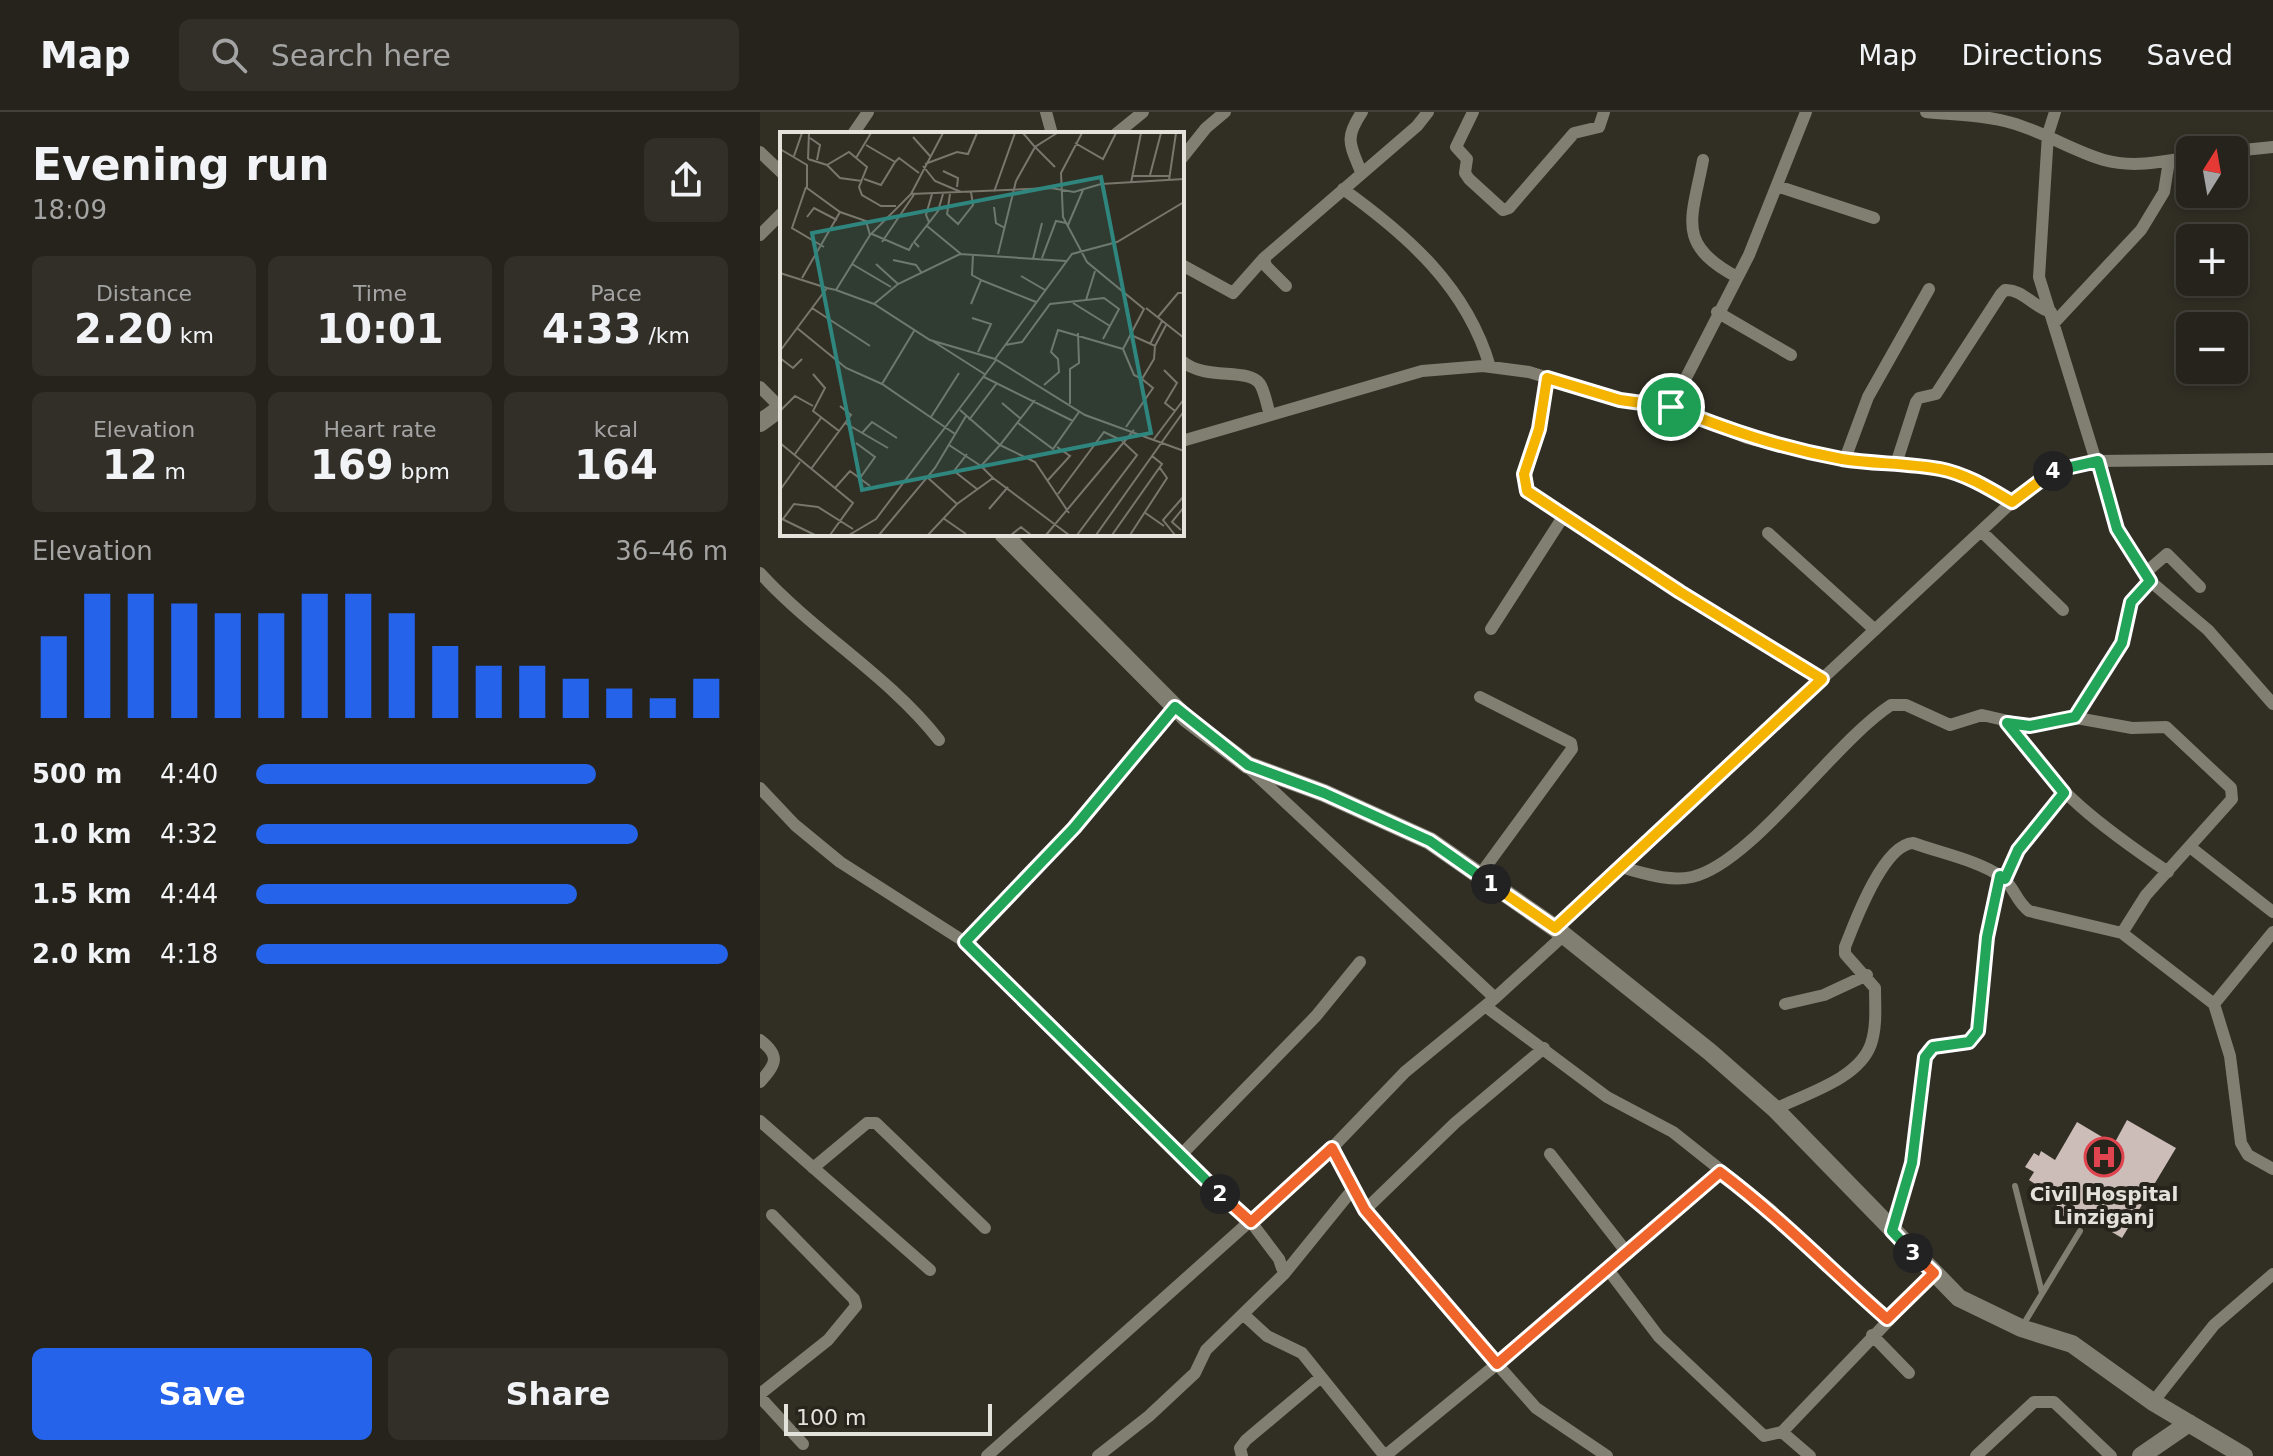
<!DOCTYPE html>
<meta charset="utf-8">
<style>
body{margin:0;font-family:"DejaVu Sans",sans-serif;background:#312f28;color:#f1f3f6;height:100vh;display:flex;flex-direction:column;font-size:30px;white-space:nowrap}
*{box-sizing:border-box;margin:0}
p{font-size:26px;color:#a3a4a3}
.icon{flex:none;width:44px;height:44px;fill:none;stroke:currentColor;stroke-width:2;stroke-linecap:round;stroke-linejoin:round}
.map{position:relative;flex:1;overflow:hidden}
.panel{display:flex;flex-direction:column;background:#25231b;width:760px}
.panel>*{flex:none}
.needle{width:52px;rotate:11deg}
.fabs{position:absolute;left:1416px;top:24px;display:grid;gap:16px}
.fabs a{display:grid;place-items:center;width:72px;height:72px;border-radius:12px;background:#25231b;box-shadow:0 4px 12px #0003,0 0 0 2px #42403a;font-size:40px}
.scale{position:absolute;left:24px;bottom:20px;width:208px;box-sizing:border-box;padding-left:8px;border:4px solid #e3e2db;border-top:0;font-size:22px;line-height:28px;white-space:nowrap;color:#e3e2db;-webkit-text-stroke:6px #27251b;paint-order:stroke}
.pin{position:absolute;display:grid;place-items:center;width:68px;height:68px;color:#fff;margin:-34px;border:4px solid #fff;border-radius:50%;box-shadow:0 2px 8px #0007}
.km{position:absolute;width:40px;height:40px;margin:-20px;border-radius:50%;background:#222;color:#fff;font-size:22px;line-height:40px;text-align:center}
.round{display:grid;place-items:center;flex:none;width:84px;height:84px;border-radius:12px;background:#312f28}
.headline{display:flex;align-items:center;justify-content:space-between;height:136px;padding:0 32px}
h1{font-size:44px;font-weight:600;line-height:60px}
.metrics{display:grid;grid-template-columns:repeat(3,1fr);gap:12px;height:136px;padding:8px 32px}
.metrics div{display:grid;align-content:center;border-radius:12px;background:#312f28;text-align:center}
.metrics b{font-size:40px;font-weight:600}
.metrics small{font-size:22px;font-weight:400}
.metrics p{font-size:22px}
.chart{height:224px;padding:16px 32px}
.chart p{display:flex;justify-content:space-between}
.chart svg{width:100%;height:144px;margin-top:8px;stroke:#2563eb;stroke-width:6}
.cta{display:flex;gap:16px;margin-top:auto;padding:16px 32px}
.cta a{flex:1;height:92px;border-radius:12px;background:#2563eb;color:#fff;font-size:32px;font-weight:600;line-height:92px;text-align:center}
.cta a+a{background:#312f28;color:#f1f3f6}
ul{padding:0 32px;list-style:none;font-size:26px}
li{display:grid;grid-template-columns:128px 96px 1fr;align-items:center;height:60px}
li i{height:20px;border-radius:10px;background:#2563eb}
header{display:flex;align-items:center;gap:48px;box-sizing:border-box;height:112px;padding:0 40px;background:#25231b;border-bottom:2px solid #42403a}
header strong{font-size:38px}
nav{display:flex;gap:44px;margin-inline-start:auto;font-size:28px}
.search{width:560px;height:72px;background:#312f28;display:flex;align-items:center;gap:20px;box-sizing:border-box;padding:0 28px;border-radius:12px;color:#a3a4a3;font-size:30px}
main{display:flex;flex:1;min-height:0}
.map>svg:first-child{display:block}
</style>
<header>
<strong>Map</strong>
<div class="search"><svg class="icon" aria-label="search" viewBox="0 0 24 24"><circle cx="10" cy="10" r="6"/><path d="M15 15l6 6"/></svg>Search here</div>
<nav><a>Map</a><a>Directions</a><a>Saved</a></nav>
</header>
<main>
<section class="panel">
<div class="headline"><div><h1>Evening run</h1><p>18:09</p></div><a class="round"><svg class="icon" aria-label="share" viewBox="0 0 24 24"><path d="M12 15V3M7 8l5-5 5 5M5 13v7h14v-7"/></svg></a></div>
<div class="metrics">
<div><p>Distance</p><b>2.20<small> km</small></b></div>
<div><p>Time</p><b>10:01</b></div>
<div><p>Pace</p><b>4:33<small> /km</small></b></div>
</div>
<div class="metrics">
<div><p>Elevation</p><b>12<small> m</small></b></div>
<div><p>Heart rate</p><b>169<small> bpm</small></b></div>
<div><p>kcal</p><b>164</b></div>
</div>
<div class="chart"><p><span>Elevation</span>36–46 m</p>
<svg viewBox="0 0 160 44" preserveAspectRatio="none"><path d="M5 44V19M15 44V6M25 44V6M35 44V9M45 44V12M55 44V12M65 44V6M75 44V6M85 44V12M95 44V22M105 44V28M115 44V28M125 44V32M135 44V35M145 44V38M155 44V32"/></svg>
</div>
<ul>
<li><b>500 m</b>4:40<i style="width:72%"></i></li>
<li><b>1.0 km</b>4:32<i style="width:81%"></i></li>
<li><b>1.5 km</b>4:44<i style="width:68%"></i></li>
<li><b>2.0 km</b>4:18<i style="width:100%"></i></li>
</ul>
<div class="cta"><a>Save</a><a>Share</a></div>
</section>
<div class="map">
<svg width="1513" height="1344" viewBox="0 0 1513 1344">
<rect width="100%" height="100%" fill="#312f24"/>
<!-- building -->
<path fill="#ccbdb9" d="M1367 1008 1416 1036 1362 1126 1313 1097 1307 1106 1294 1098 1300 1088 1269 1068 1274 1060 1265 1055 1274 1041 1279 1044 1281 1039 1295 1048 1317 1010 1354 1032Z"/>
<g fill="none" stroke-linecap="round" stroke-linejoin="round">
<!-- lane -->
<path stroke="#817e72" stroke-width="6" d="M1255 1074 1282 1181
M1263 1213 1320 1119"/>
<!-- street -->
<path stroke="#817e72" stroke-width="12" d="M286 0 292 22
M713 0 696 35 707 47 705 61 709 67 743 98 749 96 814 21 839 15 844 0
M1166 0C1194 3 1226 3 1252 11 1284 20 1313 39 1344 48 1372 56 1402 50 1430 45
M1295 0 1288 22 1279 165 1357 417 1390 469 1448 518 1513 592
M93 22 108 0
M356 22 383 0
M1474 39 1513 35
M0 40 22 61
M422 46 446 16 465 0
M943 48C932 107 915 132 977 165
M601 60C590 32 584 27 602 0
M1017 74 1114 106
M583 77C647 123 707 175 730 255
M0 123 22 101
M422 153 473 181 504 146
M526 174 506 154 504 146 657 14 668 0
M957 200 1031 243
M1295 210 1381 118 1404 80 1409 49
M422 249C445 269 488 255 500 272 505 280 507 294 510 303
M787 266 779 317 764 371 767 379 803 405
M0 275 19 294
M911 295 989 143 1046 0
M422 329 662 259 723 254 769 260 860 288 911 295 987 326 1027 336 1085 347 1182 357 1225 374 1252 390
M1085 347 1108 285 1169 177
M1136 352 1156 290 1159 286 1176 282 1241 182 1245 178C1263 177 1273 195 1291 200
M1221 419 1303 498
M1008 421 1115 518
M0 461C56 522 129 564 179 628
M1385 461 1407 442 1440 475
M731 517 803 405 1062 567
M1315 605 1362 531 1371 490 1390 469
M1247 611C1294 679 1340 714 1408 760
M491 658 735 886
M0 676 35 713 80 750 205 830 377 1003 491 1110 519 1147 522 1156
M1430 735 1513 800
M860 755C884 761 908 770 932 765 991 752 1075 629 1131 593H1146L1190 613 1222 603 1270 614 1311 605 1372 616 1406 615 1471 676 1472 687 1386 783 1362 821
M719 764 812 637 811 631 720 585
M1245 767 1258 738 1304 681
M795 816 1252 390 1289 360 1338 349 1513 347
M205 830 314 716 415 595
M1025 892 1064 883 1107 863
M1454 892 1470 944 1481 1031 1488 1043 1513 1057
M725 894 847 985 913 1020 1011 1098 1058 1146 1127 1207
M0 928C21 944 16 952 0 970
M1015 997C1045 982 1099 967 1111 932 1117 914 1115 894 1115 876L1085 842V835C1095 809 1123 733 1153 731 1181 741 1217 748 1242 765 1254 774 1256 790 1269 799L1362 821 1454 892 1513 820
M0 1009 170 1158
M572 1036 605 1098 737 1252 960 1060
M790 1042 868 1142
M420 1044 556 904 600 850
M53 1056 107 1011H116L225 1116
M605 1098 695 1011 784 936
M1132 1119 1152 1051 1168 938 1209 930 1218 919 1227 825 1240 764
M849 1159 899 1225 1004 1324 1022 1320 1174 1161
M483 1202 507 1224 542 1241 624 1343
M1112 1223 1149 1261
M0 1282 68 1228 96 1194 94 1187 12 1103
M0 1285 43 1332
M1393 1290 1454 1213 1513 1162
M1022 1320 1050 1344
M227 1344 572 1036 645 960 735 886 804 823
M338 1344 389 1304 435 1261 446 1238 524 1162 593 1077
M482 1344 480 1336 486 1328 561 1265
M625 1344 737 1252 776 1296 847 1344
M1216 1344 1274 1290H1294L1351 1344"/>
<!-- secondary -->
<path stroke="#817e72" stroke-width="18" d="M0 311 22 295
M243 422 426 606 488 653 564 681 670 729 795 816 950 940 1015 997 1199 1186 1261 1216 1312 1232 1393 1290 1484 1344
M1381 1344 1429 1311"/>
</g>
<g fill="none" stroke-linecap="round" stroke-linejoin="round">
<defs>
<path id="split-1" d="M731 772 795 816 1062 567 920 480 767 379 764 362 779 317 787 266 860 288 911 295"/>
<path id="split-2" d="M460 1082 205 830 314 716 415 595 488 653 564 681 670 729 731 772"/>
<path id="split-3" d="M460 1082 491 1110 572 1036 605 1098 737 1252 960 1060C1020 1105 1071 1158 1127 1207L1174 1161 1153 1141"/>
<path id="split-4" d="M1153 1141 1132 1119 1152 1051 1165 945 1173 935 1209 930 1218 919 1227 825 1240 764 1245 767 1258 738 1304 681 1247 611 1270 614 1315 605 1362 531 1371 490 1390 469 1357 417 1338 349 1293 359"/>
<path id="split-5" d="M911 295C968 318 1021 336 1082 347 1114 352 1147 351 1180 357 1206 362 1230 377 1252 390L1293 359"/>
</defs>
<!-- split-1 casing -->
<use href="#split-1" stroke="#fff" stroke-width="16"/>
<!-- split-2 casing -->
<use href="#split-2" stroke="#fff" stroke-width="16"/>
<!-- split-3 casing -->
<use href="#split-3" stroke="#fff" stroke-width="16"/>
<!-- split-4 casing -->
<use href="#split-4" stroke="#fff" stroke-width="16"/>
<!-- split-5 casing -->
<use href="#split-5" stroke="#fff" stroke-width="16"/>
<!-- split-1 -->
<use href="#split-1" stroke="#f5b400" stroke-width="10"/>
<!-- split-2 -->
<use href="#split-2" stroke="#22a559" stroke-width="10"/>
<!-- split-3 -->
<use href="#split-3" stroke="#f0652b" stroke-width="10"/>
<!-- split-4 -->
<use href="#split-4" stroke="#22a559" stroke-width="10"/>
<!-- split-5 -->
<use href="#split-5" stroke="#f5b400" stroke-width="10"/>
</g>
<!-- icons -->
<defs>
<symbol id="hospital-ring" viewBox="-11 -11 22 22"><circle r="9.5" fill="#27251b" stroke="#e0444e" stroke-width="1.5"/><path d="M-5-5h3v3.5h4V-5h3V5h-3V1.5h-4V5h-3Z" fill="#e0444e"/></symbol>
</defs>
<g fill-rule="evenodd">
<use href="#hospital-ring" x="1322" y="1023" width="44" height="44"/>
</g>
<g text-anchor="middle" stroke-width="8" stroke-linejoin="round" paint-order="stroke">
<!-- poi labels -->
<g font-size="20" font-weight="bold" fill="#e3e2db" stroke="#27251b">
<text x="1344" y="1089">Civil Hospital<tspan x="1344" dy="23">Linziganj</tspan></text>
</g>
</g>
<!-- overview -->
<g transform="translate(20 20)">
<rect width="404" height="404" fill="#312f24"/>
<path fill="none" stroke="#78776d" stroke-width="2" d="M133 5 150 24M30 6 40 13 37 28M295 11 323 27 336 1M0 17 27 33V56L60 80 86 89 90 103M14 24 22 1M76 26 91 1M28 27 47 33 60 46 82 49M28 27 29 1M115 30 119 26 139 41M145 32 177 20 188 22 197 1M47 33 69 20 87 35 79 55 82 63 101 74H116M143 34 155 49 181 60M275 35 255 15 277 1M163 39 178 46 177 55M370 43 381 1M352 44H389M84 47 101 53 115 30 86 13M389 48 396 1M351 51 361 1M26 55 12 96 44 115M214 60 235 1M131 62 163 1M170 62 167 82 178 92 193 73 191 60M214 75 216 91 225 96M27 85 34 76 57 88M149 90 146 83 152 62M288 93 303 58M147 94 181 122M92 102 129 118 133 111M102 110 135 61M139 115 134 110 158 79 163 62M193 122 192 143 201 148M218 122 236 49 255 15 243 1M262 126 276 89 286 91M253 127 262 91M113 128 136 133 141 140M72 132 111 155M96 132 118 152M0 141 47 156M241 144 265 158M22 146 60 80M56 158 90 103 131 62 271 56 294 60 321 52 404 47M306 168 315 139M293 171 330 194M94 172 118 152 180 122 286 129M191 172 201 148 256 170M32 176 90 214M366 176 404 206M378 185 398 161H404M192 186 211 192 198 220M17 196 66 236 102 252 175 302M351 203 375 214 386 193M151 208 206 243M370 212 382 189M225 213 242 210 270 172 324 166 339 177 323 207M343 217 354 243 362 247M0 219 47 156 56 158 94 172 150 208 215 227 305 283 404 319M0 226 13 236 22 227M215 227 292 122 337 110 404 70M384 238 397 251 385 271 395 279M33 242 45 256 33 279 59 299M204 245 293 289M102 252 134 199M264 253 279 240 278 227 271 220 278 198 343 217 364 177 307 130 283 85 281 41 302 1M222 271 241 287M290 272V237L299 231 298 201M180 278 220 313 255 268M0 279 15 264 33 274M151 285 179 241M189 288 217 251M65 291 108 316M238 291 273 317 299 280M346 295 373 256 362 247 374 227 375 214M82 301 92 290 117 306M374 307 404 267M0 311 73 371 50 403M76 311 95 325 80 346M169 313 201 334M15 322 41 286M187 322 174 339 197 357M31 337 71 283 60 274M147 345 177 372M213 346 201 334 220 313 255 330 289 381M268 348 290 324 277 315M55 356 70 339 90 354M0 358 20 330M278 362 324 300 343 309M209 377 228 355M364 380 384 394M0 386 35 403M163 386 186 402M3 387 14 372 38 375 73 397M401 398 392 390 404 375M69 403 96 387 216 228M99 403 155 336 186 284M148 403 177 372 213 346 289 403M231 403 241 395 251 403M266 403 354 298M297 403 357 323 343 310M316 403 404 279M332 403 382 332 372 324M350 403 387 346 380 336M395 403 383 388 404 364"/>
<path fill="#2f867e" fill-opacity="0.15" stroke="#2f867e" stroke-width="4" d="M321 45 371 301 82 358 32 101Z"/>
<rect width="404" height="404" fill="none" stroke="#e3e2db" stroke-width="4"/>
</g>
</svg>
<div class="fabs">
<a><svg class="needle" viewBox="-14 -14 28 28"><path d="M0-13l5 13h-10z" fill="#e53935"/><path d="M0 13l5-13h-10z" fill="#a3a4a3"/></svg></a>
<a>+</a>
<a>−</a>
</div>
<div class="scale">100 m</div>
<div class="pin" style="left:911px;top:295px;background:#1e9e55"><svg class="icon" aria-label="arrive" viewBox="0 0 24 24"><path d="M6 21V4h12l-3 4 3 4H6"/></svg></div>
<b class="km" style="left:731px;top:772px">1</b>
<b class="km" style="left:460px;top:1082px">2</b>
<b class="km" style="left:1153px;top:1141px">3</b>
<b class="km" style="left:1293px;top:359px">4</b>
</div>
</main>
